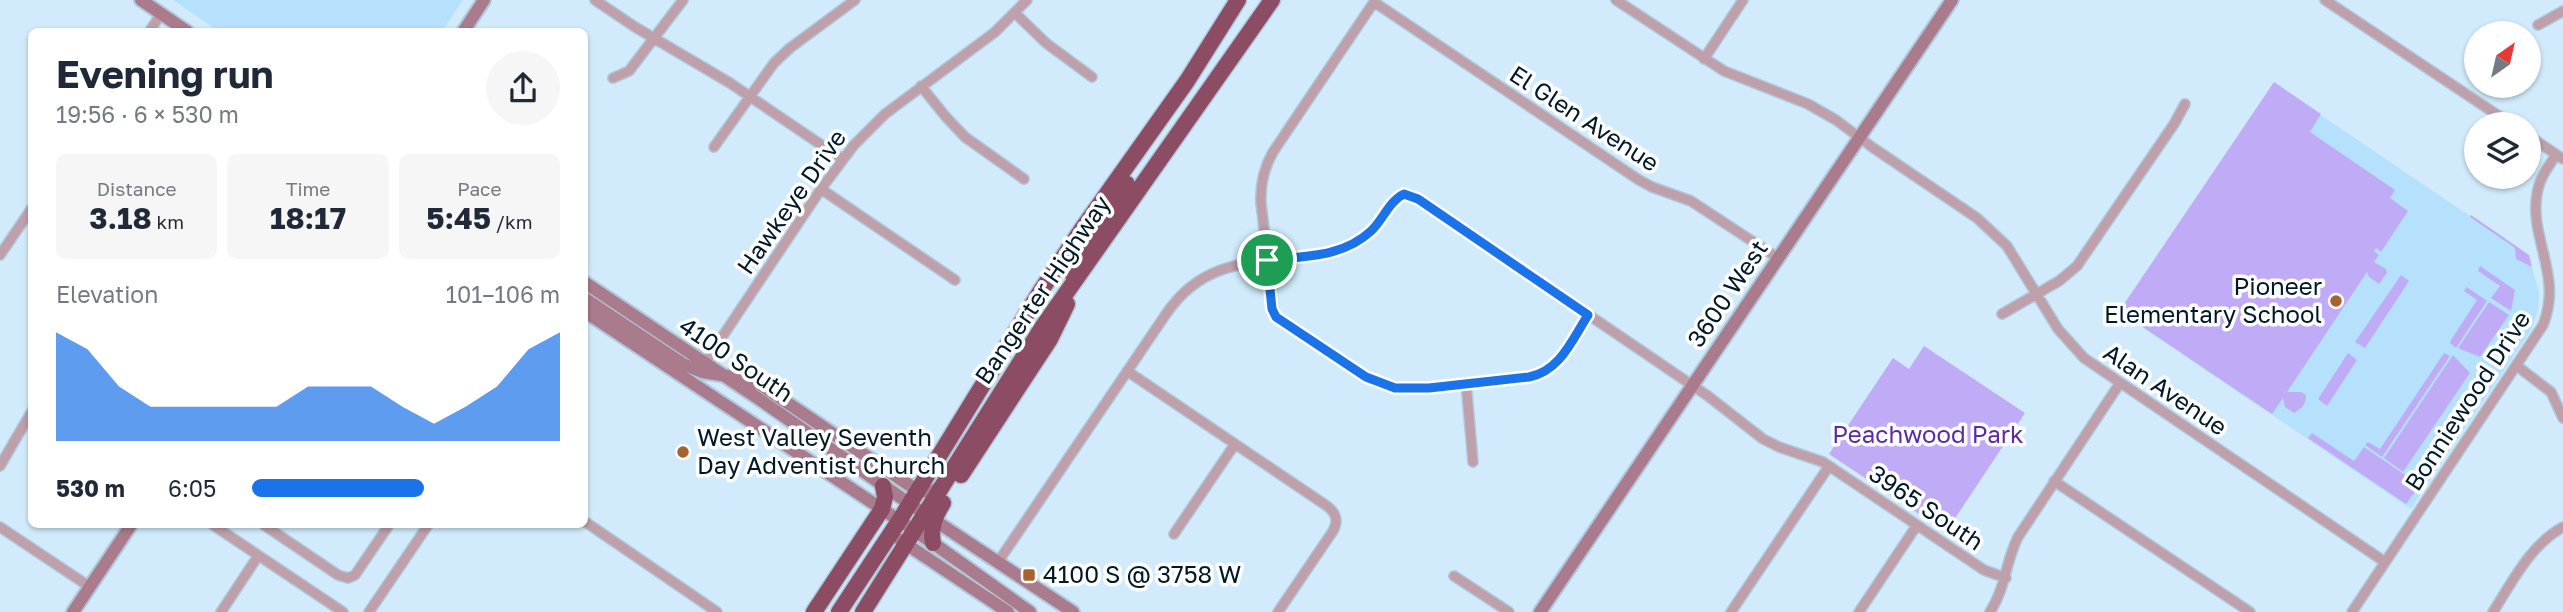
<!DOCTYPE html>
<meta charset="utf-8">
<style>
body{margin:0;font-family:"Golos Text",sans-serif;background:#f6f6f7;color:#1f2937;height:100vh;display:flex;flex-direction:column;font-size:26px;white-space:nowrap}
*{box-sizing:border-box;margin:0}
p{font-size:23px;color:#747a83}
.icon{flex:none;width:38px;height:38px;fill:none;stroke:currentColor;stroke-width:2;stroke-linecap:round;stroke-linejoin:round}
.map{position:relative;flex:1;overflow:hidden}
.sheet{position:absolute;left:28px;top:28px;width:560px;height:500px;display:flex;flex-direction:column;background:#fff;border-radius:10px;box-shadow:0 2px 5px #0004}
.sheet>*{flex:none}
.needle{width:46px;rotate:34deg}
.fabs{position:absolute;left:2464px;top:21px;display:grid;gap:14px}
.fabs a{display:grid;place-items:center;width:77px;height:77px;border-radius:50%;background:#fff;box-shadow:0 2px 5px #0004;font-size:35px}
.pin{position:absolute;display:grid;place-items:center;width:60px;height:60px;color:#fff;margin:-30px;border:4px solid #fff;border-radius:50%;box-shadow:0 2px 7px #0007}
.round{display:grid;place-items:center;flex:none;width:74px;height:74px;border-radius:37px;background:#f6f6f7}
.overview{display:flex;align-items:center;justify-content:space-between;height:119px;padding:0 28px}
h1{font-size:38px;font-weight:700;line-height:52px}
.metrics{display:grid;grid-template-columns:repeat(3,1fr);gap:10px;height:119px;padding:7px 28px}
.metrics div{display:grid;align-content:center;border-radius:10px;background:#f6f6f7;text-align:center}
.metrics b{font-size:30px;font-weight:700}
.metrics small{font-size:19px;font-weight:400}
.metrics p{font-size:19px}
.chart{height:196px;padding:14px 28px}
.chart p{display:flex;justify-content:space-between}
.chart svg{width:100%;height:126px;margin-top:7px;fill:#1a73e8;opacity:.7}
ul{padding:0 28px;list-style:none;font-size:23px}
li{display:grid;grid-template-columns:112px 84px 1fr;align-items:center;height:52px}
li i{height:18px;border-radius:9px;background:#1a73e8}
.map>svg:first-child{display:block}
</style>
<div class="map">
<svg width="2563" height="612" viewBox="0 0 2563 612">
<rect width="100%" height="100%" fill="#d1ebfc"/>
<!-- built -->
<path fill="#b5e1fd" d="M173 0H463L442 31 220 32Z
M2278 86 2529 256 2539 292 2538 310 2531 330 2411 509 2124 315Z"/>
<!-- green -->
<path fill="#c0acf6" d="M2274 82 2321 114 2310 132 2395 190 2390 198 2408 211 2381 252 2376 248 2374 251 2379 255 2374 262 2386 269 2387 273 2379 284 2369 277 2367 272 2287 392H2301L2306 395C2306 405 2302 408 2294 413L2285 407 2283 398 2272 414 2122 313 2124 310 2122 307Z
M2471 215 2529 255 2532 267 2516 259 2515 248 2470 217Z
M2480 266 2515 290 2511 311 2491 298 2500 286 2478 271Z
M2401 275 2409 281 2365 348 2355 342Z
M2467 287 2487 301 2456 348 2450 343 2451 340 2477 300 2464 291Z
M2489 302 2509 315 2480 357 2458 348Z
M1924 346 2025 413 1946 532 1829 454 1893 358 1909 369Z
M2348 353 2357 360 2327 406 2318 399Z
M2444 353 2450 356 2382 457 2365 445 2368 442 2380 449Z
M2453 355 2470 373 2403 472 2384 458Z
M2312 433 2354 461 2364 447 2420 485 2406 504 2308 438Z"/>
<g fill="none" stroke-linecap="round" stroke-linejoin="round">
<defs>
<path id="street" d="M595 0 635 27 730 83 842 159
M1616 0 1724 71 1808 104 1836 120 1872 147 1977 218 2007 246 2058 329 2084 358 2385 562
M2325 0 2511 124
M1015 13 1046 43 1092 77
M2538 25 2563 11
M149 32 161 14
M1704 59 1743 0
M613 78 629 71 683 0
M921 86 946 117 965 137 1024 179
M2529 136 2563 159
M714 147 774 63 790 48 855 0
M821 189 955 280
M0 255 32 208
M2002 314 2059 281 2077 266 2174 124 2185 104
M1588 315C1572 339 1560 372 1529 377L1429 388H1395L1366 377 1281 321 1274 314 1261 203C1260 184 1264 168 1273 152L1374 2 1639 180 1652 187 1691 201 1778 258
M704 364 821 189 854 145 885 114 995 32 1027 0
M2517 366 2551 392 2563 418
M1127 371 1327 506C1336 513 1339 520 1333 531L1278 612
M1466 383 1473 462
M0 466 32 411
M2054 481 2250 612
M584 521 717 612
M213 525 343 612
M264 525 338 575 348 578 355 575 389 525
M0 527 90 587
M1174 534 1235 444
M998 562 1166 314C1200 264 1242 263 1298 257 1312 255 1327 255 1341 250 1356 245 1369 234 1379 222 1387 212 1392 199 1404 194L1418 199 1708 396 1763 439 1779 447 1823 462 1984 570 2006 578
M1454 576 1509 612
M221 612 258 556
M369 612 428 525
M1731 612 1829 466
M1859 612 1917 525
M1990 612C2006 587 2005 563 2018 537L2120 383
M2352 612 2543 325C2563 276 2529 238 2537 194 2539 179 2548 167 2556 155
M2493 612C2512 582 2531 544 2563 527"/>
<path id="secondary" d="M141 0 188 32
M463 32 484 0
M584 282 759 399 910 504 1073 612
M584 298 683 364 702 372 746 379 761 385 918 491 932 492 942 485
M584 311 933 543 1030 612
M900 540 1008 612
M73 612 131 525
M1540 612 1952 0"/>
<path id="highway" d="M1073 275 1079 255 1127 184
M961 475 1050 339 1067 304
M933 543C930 528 935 516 943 503
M814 612 882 509 885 497 883 486
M839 612 899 521 1040 292 1082 229 1187 81 1238 0
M863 612 1043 326 1272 0"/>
</defs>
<!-- street casing -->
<use href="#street" stroke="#b0c9da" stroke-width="12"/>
<!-- secondary casing -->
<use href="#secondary" stroke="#b0c9da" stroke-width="16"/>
<!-- highway casing -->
<use href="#highway" stroke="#b0c9da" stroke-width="19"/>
<!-- street -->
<use href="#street" stroke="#bf9fa9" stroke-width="9"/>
<!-- secondary -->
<use href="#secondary" stroke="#aa7b8c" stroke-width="12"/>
<!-- highway -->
<use href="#highway" stroke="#8b4c64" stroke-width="16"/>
</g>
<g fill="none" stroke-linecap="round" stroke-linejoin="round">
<defs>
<path id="route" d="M1404 194 1418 199 1588 315C1572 340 1560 371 1529 377L1429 388H1395L1366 377 1276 317 1272 309 1267 260C1303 256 1342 258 1371 231 1383 220 1389 201 1404 194Z"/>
</defs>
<!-- route casing -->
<use href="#route" stroke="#fff" stroke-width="14"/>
<!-- route -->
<use href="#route" stroke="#1a73e8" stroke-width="9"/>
</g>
<!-- markers -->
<g fill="#a5632f" stroke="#fff" stroke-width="2.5">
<circle cx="2336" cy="301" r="7"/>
<circle cx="683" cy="452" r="7"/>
<rect x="1022" y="568" width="14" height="14" rx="3.5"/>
</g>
<g text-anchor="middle" stroke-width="7" stroke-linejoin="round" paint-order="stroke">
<!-- street labels -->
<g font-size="24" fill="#001928" stroke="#fff">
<text transform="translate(1584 119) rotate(33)" y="8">El Glen Avenue</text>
<text transform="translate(792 202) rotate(-55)" y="8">Hawkeye Drive</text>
<text transform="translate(1043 290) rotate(-56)" y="8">Bangerter Highway</text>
<text transform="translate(1728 294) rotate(-56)" y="8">3600 West</text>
<text transform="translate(736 360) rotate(34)" y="8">4100 South</text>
<text transform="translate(2165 390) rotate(34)" y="8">Alan Avenue</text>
<text transform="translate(2468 401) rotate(-57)" y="8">Bonniewood Drive</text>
<text transform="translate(1926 508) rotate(34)" y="8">3965 South</text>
</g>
<!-- poi labels -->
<g font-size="24" fill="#001928" stroke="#fff" text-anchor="start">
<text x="2322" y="295" text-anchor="end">Pioneer<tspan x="2322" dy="28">Elementary School</tspan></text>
<text x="697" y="446">West Valley Seventh<tspan x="697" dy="28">Day Adventist Church</tspan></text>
<text x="1043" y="583">4100 S @ 3758 W</text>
</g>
<!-- park labels -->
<g font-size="24" fill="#5c2ba3" stroke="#fff">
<text x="1928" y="443">Peachwood Park</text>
</g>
</g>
</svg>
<div class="fabs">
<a><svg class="needle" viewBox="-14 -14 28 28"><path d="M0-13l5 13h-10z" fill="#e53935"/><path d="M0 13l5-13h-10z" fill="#747a83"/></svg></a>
<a><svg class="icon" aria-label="layers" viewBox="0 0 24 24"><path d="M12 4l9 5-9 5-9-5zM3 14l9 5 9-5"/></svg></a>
</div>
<div class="pin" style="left:1267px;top:260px;background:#1e9e55"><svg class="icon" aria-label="arrive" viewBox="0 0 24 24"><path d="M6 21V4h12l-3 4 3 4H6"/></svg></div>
<section class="sheet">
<div class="overview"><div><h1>Evening run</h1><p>19:56 · 6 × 530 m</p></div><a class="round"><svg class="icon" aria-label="share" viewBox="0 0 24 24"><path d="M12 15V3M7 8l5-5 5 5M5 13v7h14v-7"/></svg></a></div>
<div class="metrics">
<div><p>Distance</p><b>3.18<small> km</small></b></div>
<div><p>Time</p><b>18:17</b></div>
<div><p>Pace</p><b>5:45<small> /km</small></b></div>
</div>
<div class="chart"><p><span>Elevation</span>101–106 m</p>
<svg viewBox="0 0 160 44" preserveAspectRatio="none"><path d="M0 44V6L10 12L20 25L30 32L40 32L50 32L60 32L70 32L80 25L90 25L100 25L110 32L120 38L130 32L140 25L150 12L160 6V44z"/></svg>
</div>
<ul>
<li><b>530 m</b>6:05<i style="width:56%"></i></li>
</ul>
</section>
</div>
